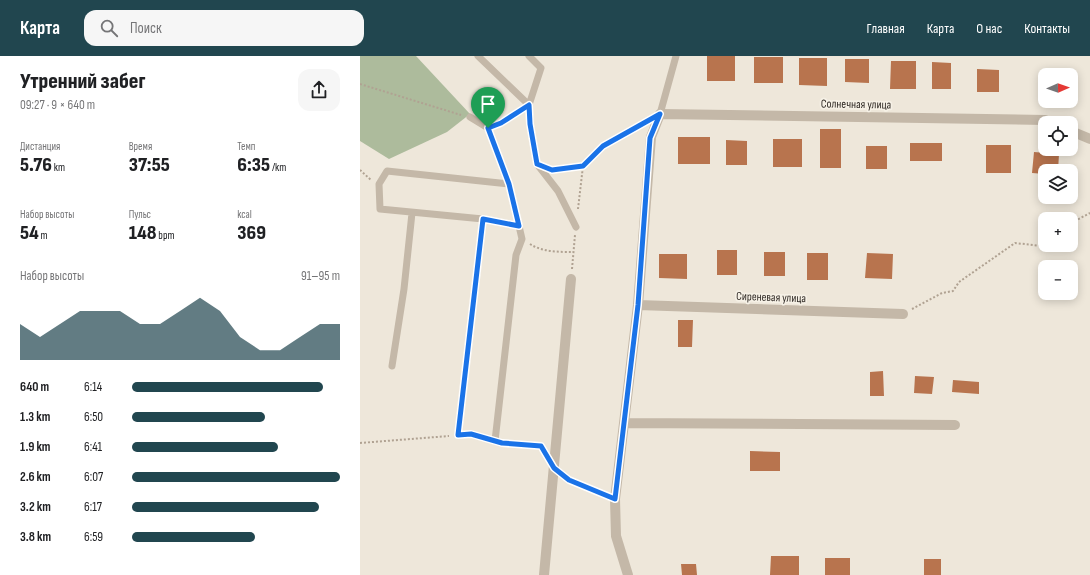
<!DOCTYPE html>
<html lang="ru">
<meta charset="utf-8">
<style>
body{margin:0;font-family:"Sofia Sans Condensed",sans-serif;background:#f6f6f6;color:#202124;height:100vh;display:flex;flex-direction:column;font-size:15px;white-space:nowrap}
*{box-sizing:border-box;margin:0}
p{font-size:13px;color:#757577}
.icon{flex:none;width:22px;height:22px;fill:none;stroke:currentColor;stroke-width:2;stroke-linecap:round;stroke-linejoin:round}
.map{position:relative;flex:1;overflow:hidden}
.details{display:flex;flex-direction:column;background:#fff;width:360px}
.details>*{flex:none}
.needle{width:26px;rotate:88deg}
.buttons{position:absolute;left:678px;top:12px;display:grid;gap:8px}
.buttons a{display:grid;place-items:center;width:40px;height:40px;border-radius:8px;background:#fff;box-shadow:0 2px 10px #0003;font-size:20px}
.pin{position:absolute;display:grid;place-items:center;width:34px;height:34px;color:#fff;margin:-41px -17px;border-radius:50% 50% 50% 0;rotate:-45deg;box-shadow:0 0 4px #0007}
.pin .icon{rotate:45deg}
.round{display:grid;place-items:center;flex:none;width:42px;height:42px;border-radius:12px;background:#f6f6f6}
.head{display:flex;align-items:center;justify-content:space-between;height:68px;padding:0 20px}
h1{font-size:22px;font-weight:800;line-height:30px}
.stats{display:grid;grid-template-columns:repeat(3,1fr);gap:6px;height:68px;padding:4px 20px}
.stats div{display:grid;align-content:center}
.stats b{font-size:20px;font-weight:800}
.stats small{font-size:11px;font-weight:400}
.stats p{font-size:11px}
.chart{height:112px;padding:8px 20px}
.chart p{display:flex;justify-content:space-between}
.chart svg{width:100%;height:72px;margin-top:4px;fill:#21464f;opacity:.7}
ul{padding:0 20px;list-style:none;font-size:13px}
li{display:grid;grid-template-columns:64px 48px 1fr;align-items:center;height:30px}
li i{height:10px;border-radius:5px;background:#21464f}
header{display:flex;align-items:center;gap:24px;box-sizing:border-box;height:56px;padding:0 20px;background:#21464f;color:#fff}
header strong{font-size:19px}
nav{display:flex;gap:22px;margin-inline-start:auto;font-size:14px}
.search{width:280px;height:36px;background:#f6f6f6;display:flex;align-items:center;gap:10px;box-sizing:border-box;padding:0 14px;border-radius:12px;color:#757577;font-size:15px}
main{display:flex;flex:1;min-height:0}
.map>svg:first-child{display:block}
</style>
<header>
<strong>Карта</strong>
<div class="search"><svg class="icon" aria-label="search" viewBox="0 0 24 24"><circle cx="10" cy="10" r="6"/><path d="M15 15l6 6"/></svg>Поиск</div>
<nav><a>Главная</a><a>Карта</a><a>О нас</a><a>Контакты</a></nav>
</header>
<main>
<section class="details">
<div class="head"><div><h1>Утренний забег</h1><p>09:27 · 9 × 640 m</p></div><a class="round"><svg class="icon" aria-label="share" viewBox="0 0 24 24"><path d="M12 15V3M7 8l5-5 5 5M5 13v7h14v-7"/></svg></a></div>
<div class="stats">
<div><p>Дистанция</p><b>5.76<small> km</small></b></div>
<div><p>Время</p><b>37:55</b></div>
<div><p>Темп</p><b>6:35<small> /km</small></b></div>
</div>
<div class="stats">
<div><p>Набор высоты</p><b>54<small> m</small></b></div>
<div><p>Пульс</p><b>148<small> bpm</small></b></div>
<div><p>kcal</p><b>369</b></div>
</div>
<div class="chart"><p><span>Набор высоты</span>91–95 m</p>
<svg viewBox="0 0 160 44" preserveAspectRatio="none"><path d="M0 44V22L10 30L20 22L30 14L40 14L50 14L60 22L70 22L80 14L90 6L100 14L110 30L120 38L130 38L140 30L150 22L160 22V44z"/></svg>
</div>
<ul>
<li><b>640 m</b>6:14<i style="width:92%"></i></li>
<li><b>1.3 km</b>6:50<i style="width:64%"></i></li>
<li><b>1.9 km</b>6:41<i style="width:70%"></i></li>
<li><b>2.6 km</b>6:07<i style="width:100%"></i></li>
<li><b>3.2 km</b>6:17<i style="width:90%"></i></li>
<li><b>3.8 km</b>6:59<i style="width:59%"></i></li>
</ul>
</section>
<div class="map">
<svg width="730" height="519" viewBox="0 0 730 519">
<rect width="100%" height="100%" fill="#eee7da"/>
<!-- green -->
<path fill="#adbb9c" d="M0 0H56L110 58 87 76 29 103 0 85Z"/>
<!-- building -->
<path fill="#b8744e" d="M347 0H375V25H347Z
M394 1H423V27H394Z
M439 2H467V30L439 29Z
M485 3H509V27L485 26Z
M531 5H556V33H530Z
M572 6 591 7V33H572Z
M617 13 639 14V36H617Z
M460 73H481V112H460Z
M318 81H350V108H318Z
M413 83H442V111H413Z
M366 84 387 85V109H366Z
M550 87H582V105H550Z
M626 89H651V117H626Z
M506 90H527V113H506Z
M674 96 699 98 698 115H685V118L672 117Z
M357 194H377V219H357Z
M404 196H425V220H404Z
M447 197H468V224H447Z
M507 197 533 198 532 223 505 222Z
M299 198H327V223L299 222Z
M318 264H333L332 291H318Z
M523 315 524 340H510V316Z
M555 320 574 321 572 338 554 337Z
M593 324 619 326V338L592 336Z
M390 395 420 396V415H390Z
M411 500H439V519H410Z
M465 502H490V519H465Z
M564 503H581V519H564Z
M321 508H336L337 519H322Z"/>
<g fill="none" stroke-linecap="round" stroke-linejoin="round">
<!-- path -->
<path stroke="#b0a292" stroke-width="2" stroke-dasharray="2 2" stroke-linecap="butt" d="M0 28 101 59
M192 113 223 110
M0 114 11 124
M218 153 223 110 243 90 285 67
M711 167 730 157
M170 188C182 196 200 196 213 196
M212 213 215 179
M552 253 582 237 593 235 599 226 655 187 691 191 693 189
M108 379 127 383
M0 387 89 380
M144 387 181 390 184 394
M204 419 209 424 245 439"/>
<!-- lane -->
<path stroke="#c4b8a8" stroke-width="7" d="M118 0 169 49 181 12 169 0
M300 58 316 0
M110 61 128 72 141 67 169 49 170 68 177 108 198 135 216 171
M128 72 149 128 159 170
M32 310 44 233 52 157
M98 379 123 163
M135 385 156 199 162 183 159 170 123 163 20 153 19 128 27 115 149 128"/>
<!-- street -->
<path stroke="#c4b8a8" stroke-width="10" d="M711 75 730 83
M278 249 543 258
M264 367 595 369
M184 519 211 223
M268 519 256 480 255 443 278 249 291 81 300 58 685 64 692 67"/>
</g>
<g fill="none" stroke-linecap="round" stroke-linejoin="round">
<defs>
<path id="route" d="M169 49 170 68 177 108 192 114 223 110 243 90 300 58 290 82 278 249 255 443 209 424 194 412 181 390 142 387 111 378 98 379 123 163 159 170 149 128 128 72 141 67Z"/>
</defs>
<!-- route casing -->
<use href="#route" stroke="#fff" stroke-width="8"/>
<!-- route -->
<use href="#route" stroke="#1a73e8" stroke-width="5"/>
</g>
<g text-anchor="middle" stroke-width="3.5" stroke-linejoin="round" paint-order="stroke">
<!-- street labels -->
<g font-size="12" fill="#322c27" stroke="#f6f1e6">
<text transform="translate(496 48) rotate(1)" y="4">Солнечная улица</text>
<text transform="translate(411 241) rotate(2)" y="4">Сиреневая улица</text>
</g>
</g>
</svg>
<div class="buttons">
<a><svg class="needle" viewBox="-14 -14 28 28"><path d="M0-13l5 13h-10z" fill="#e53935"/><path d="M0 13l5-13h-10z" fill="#757577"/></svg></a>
<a><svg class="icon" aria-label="locate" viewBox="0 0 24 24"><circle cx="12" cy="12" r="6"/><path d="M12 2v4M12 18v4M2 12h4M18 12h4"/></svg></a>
<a><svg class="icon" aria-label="layers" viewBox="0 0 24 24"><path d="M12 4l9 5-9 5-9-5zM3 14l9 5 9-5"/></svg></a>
<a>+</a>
<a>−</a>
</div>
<div class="pin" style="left:128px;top:72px;background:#1e9e55"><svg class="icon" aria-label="arrive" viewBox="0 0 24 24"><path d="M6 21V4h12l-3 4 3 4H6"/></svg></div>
</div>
</main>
